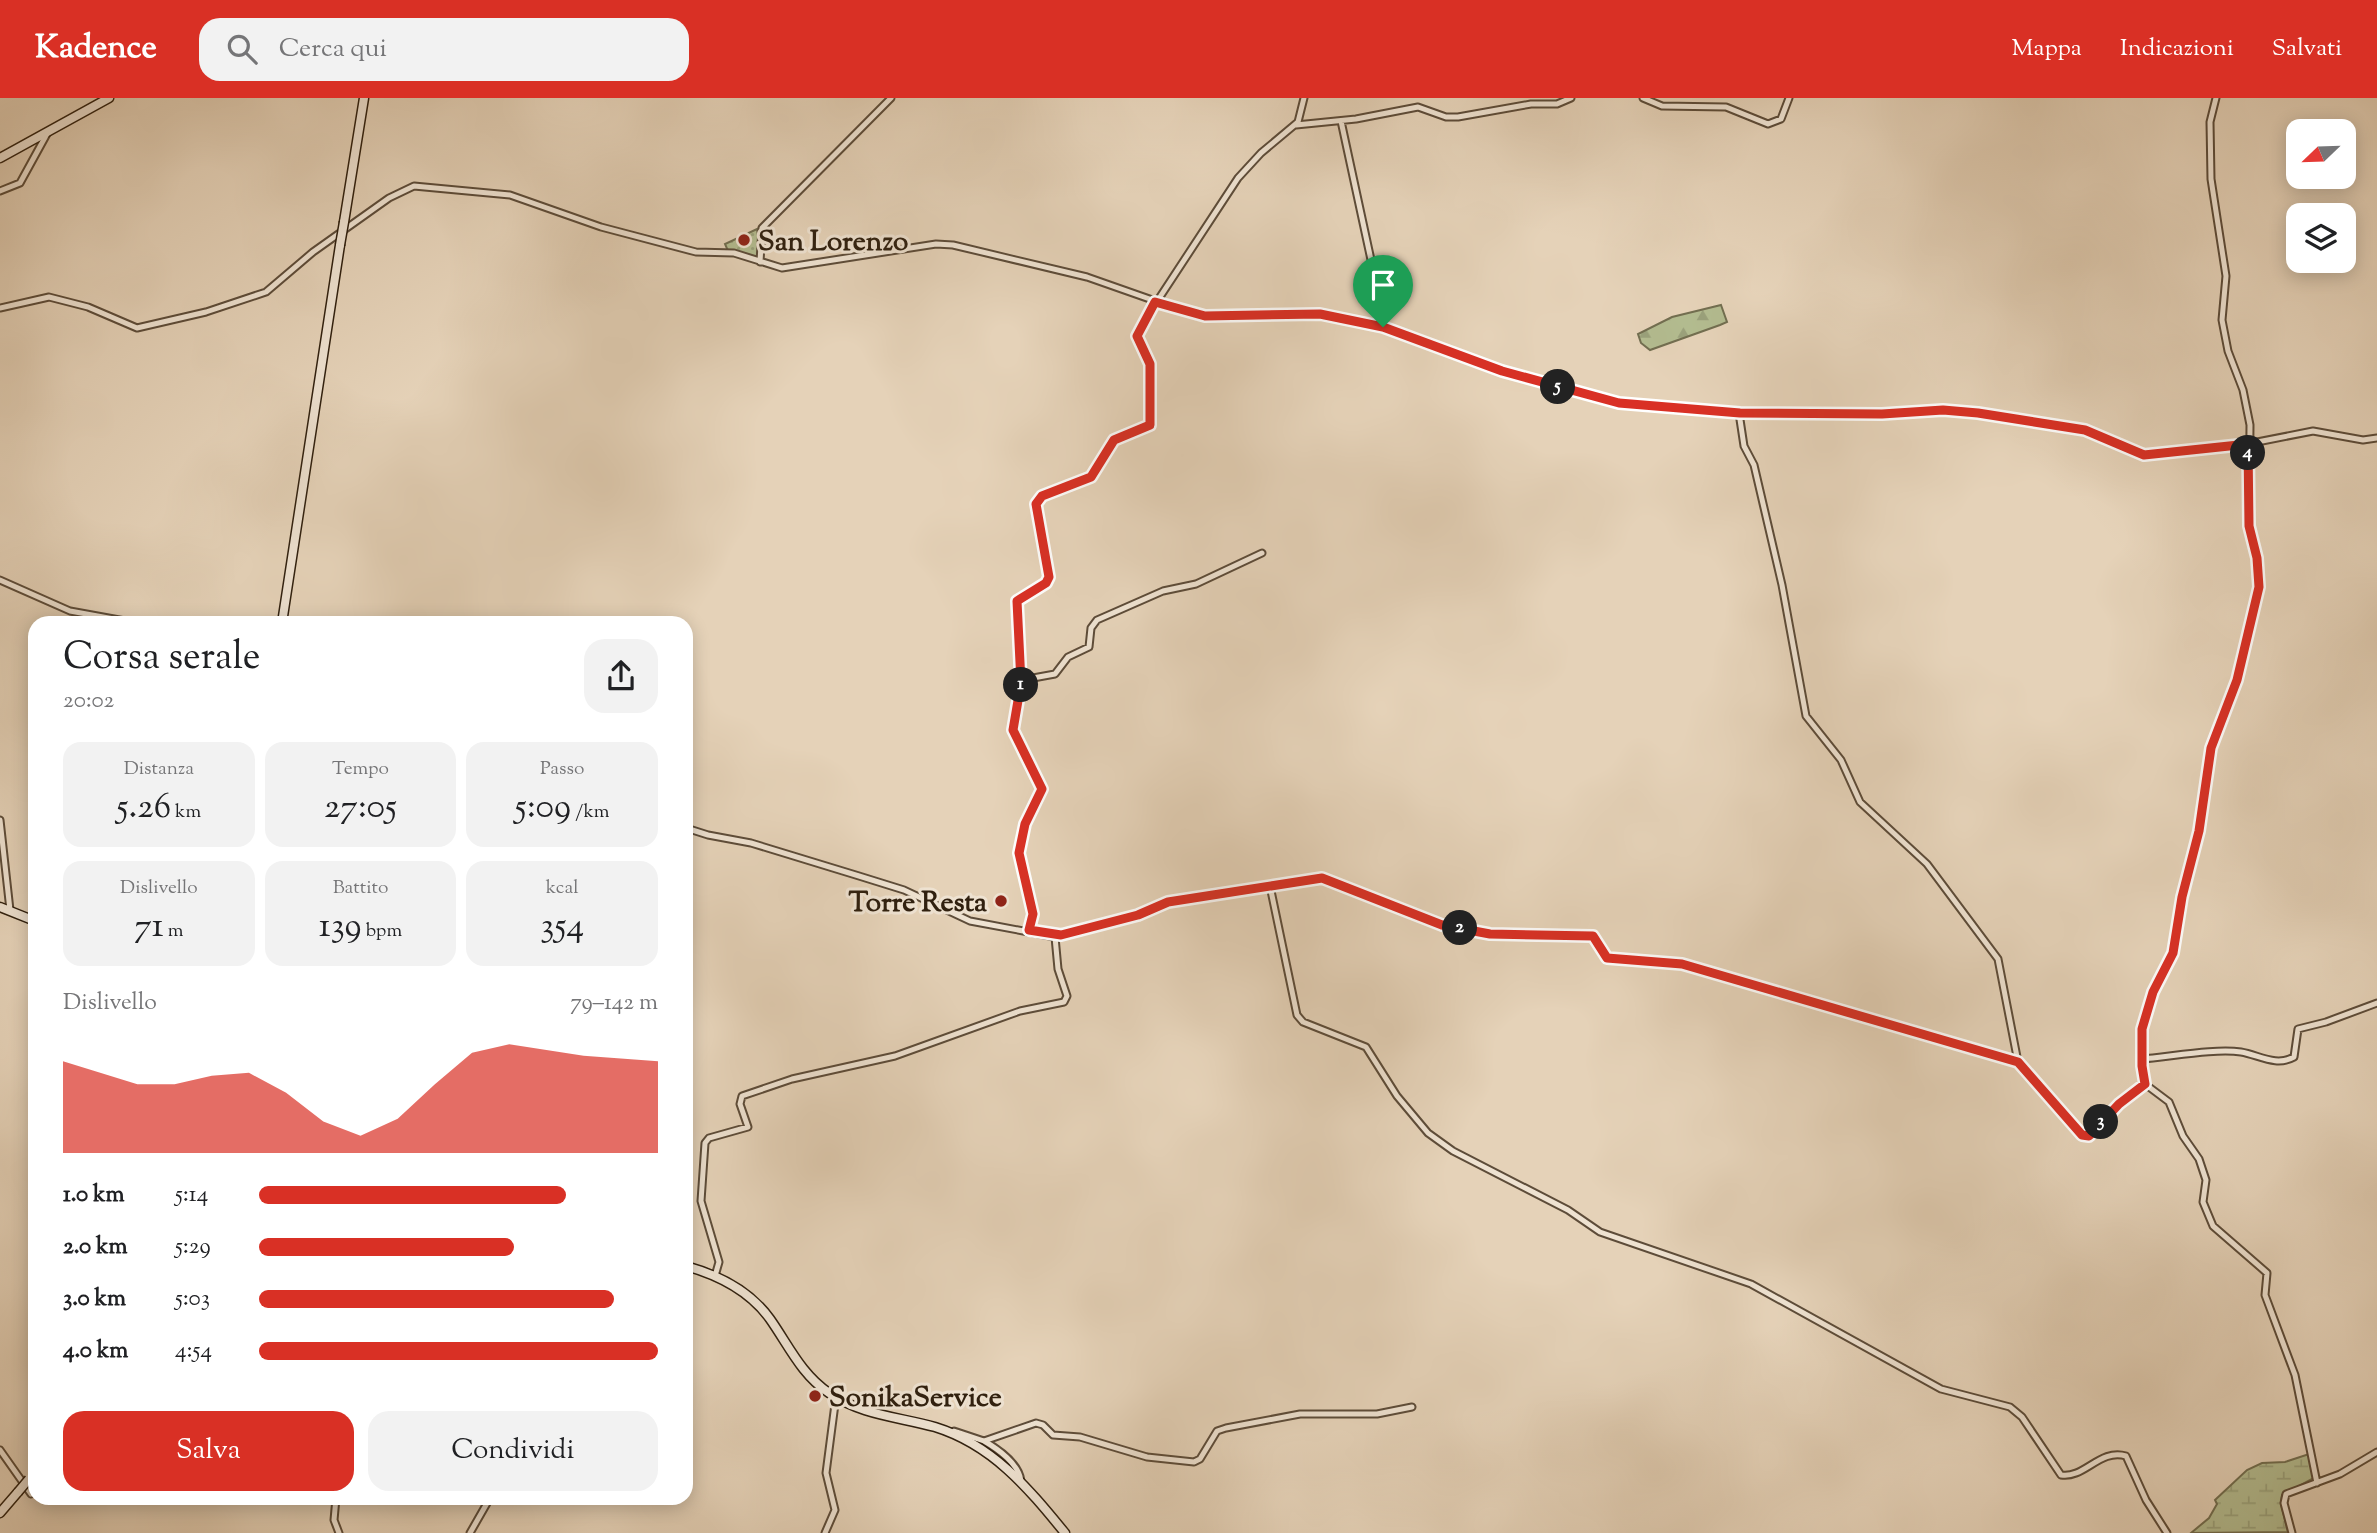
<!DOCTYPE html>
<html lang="it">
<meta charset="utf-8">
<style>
body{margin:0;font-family:"Sorts Mill Goudy",serif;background:#f2f2f2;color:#202124;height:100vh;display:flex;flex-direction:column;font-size:26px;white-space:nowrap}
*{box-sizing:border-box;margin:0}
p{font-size:23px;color:#757577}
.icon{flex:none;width:38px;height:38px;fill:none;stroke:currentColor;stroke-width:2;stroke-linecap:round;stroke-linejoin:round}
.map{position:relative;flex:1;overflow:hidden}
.side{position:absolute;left:28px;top:518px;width:665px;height:889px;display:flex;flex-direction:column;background:#fff;border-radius:21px;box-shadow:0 4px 18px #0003}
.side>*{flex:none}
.needle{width:46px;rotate:247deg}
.controls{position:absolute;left:2286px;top:21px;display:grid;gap:14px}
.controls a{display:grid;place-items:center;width:70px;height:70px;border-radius:14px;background:#fff;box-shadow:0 4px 18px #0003;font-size:35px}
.pin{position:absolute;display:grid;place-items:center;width:60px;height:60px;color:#fff;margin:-72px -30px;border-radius:50% 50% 50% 0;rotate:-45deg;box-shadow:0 0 7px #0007}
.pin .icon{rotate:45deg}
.km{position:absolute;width:35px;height:35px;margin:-18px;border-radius:50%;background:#222;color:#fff;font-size:19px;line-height:35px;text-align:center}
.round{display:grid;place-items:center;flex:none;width:74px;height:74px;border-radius:21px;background:#f2f2f2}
.headline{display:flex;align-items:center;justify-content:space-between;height:119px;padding:0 35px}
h1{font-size:38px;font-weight:600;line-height:52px}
.stats{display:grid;grid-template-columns:repeat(3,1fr);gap:10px;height:119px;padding:7px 35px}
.stats div{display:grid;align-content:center;border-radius:18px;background:#f2f2f2;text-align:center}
.stats b{font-size:35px;font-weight:600}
.stats small{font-size:19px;font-weight:400}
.stats p{font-size:19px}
.chart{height:196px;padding:14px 35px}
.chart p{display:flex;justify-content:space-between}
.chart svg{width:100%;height:126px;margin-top:7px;fill:#d93025;opacity:.7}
.primary-button{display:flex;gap:14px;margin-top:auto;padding:14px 35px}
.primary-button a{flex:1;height:80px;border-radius:21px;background:#d93025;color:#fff;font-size:28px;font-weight:600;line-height:80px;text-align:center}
.primary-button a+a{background:#f2f2f2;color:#202124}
ul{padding:0 35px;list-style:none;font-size:23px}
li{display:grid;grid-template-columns:112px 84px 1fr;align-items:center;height:52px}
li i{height:18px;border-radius:9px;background:#d93025}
header{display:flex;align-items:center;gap:42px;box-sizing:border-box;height:98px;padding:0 35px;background:#d93025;color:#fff}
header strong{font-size:33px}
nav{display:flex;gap:38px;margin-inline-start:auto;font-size:24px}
.search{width:490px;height:63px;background:#f2f2f2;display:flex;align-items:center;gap:18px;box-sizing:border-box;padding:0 24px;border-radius:21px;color:#757577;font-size:26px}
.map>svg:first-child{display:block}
</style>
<header>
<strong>Kadence</strong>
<div class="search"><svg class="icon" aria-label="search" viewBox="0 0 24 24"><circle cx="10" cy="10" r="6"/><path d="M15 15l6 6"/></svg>Cerca qui</div>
<nav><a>Mappa</a><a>Indicazioni</a><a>Salvati</a></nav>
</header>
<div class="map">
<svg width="2377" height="1435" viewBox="0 0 2377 1435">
<defs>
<pattern id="grass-dots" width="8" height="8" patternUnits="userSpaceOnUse" patternTransform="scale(1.75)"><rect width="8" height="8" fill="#b3bc90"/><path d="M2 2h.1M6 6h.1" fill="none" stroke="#9aa17b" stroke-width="1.8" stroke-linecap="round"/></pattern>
<pattern id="forest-firs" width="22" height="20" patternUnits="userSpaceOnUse" patternTransform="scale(1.75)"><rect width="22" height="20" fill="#b3bc90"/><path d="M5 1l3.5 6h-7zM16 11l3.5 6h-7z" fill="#9aa17b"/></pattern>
<pattern id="wetland-marsh" width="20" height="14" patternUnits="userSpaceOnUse" patternTransform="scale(1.75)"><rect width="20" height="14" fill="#b3bc90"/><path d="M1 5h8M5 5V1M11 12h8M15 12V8" fill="none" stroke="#9aa17b"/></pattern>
</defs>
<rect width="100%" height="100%" fill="#e5d2b8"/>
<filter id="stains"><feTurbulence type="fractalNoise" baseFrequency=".00286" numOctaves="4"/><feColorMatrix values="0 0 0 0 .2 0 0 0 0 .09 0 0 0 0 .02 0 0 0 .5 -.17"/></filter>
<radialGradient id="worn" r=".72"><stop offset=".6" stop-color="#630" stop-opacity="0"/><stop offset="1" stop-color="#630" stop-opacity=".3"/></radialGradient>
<!-- grass -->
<path fill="url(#grass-dots)" stroke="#726e50" stroke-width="2" d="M757 131 760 155 757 159 728 153 725 146Z"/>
<!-- forest -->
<path fill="url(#forest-firs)" stroke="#726e50" stroke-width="2" d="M1721 207 1727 224 1720 227 1650 252 1641 245 1638 236 1672 219Z"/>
<!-- wetland -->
<path fill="url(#wetland-marsh)" stroke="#726e50" stroke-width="2" d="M2309 1356 2314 1380 2282 1397 2281 1406 2288 1434 2191 1435 2209 1420 2217 1406 2215 1402 2247 1372 2262 1365 2285 1364Z"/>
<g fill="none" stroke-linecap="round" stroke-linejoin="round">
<defs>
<path id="street" d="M1643 0 1662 8 1726 9 1768 26 1781 21 1789 0
M2216 0 2210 24 2211 81 2226 178 2222 222 2228 253 2243 292 2250 327 2249 428 2257 460 2259 489 2237 582 2211 650 2199 733 2182 799 2173 855 2153 894 2142 931V968L2145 986 2169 1004 2183 1038 2199 1061 2206 1082 2203 1104 2213 1128 2267 1175 2265 1197 2295 1277 2317 1385
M1341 23 1384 222 1383 229
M1296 27 1356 21 1418 9 1446 19H1458L1531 6H1557L1571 0
M0 93 20 85 48 34
M760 164 762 130 891 0
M0 210 49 199 88 209 137 230 206 214 266 194 313 154 389 100 414 88 510 97 601 129 696 154 734 155 782 170 936 146 953 147 1087 179 1198 218 1320 216 1383 229 1502 273 1619 305 1739 315 1882 316 1943 312 1978 315 2085 332 2144 357 2247 346 2313 333 2363 342 2377 340
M1739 315 1744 348 1754 367 1782 487 1806 618 1841 662 1860 704 1927 766 1998 861 2018 964 2082 1037 2089 1038 2119 1006 2145 986
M0 482 70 513 136 525
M1022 582 1055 576 1068 559 1089 549 1091 530 1097 522 1163 493 1196 486 1262 455
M0 722 10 812
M686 730 708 737 751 745 859 778 904 792 970 823 1055 839 1138 817 1168 804 1322 780 1442 827 1490 836 1593 838 1607 860 1682 866 2018 964
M1270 788 1297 917 1303 924 1366 949 1397 998 1428 1035 1453 1053 1568 1112 1600 1134 1751 1186 1941 1291 2010 1309 2022 1319 2061 1377C2084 1381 2100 1350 2126 1358L2146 1402 2167 1435
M1029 832 1033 816 1019 755 1025 726 1042 691 1013 632 1022 585 1017 503 1046 485 1049 479 1037 402 1091 379 1114 342 1150 327V266L1137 234 1238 80 1261 55 1298 24 1304 0
M2141 961C2169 959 2215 950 2241 954 2259 957 2276 969 2294 959L2298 931 2326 924 2377 905
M715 1178 719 1164 701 1103 705 1045 709 1040 748 1029 740 1006 742 998 792 981 895 958 1020 913 1064 904 1067 898 1058 871 1055 839
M954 1333 984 1343
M0 1352 31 1396
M1021 1383C1019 1366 998 1351 984 1343L1036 1325 1043 1327 1053 1337 1080 1339 1147 1359 1194 1364 1200 1361 1217 1333 1226 1330 1300 1316H1377L1412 1309
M336 1400 334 1422 339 1435
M470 1435 490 1400
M825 1435 835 1412 826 1375 835 1306
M2292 1435 2284 1405 2286 1396 2340 1376 2377 1354"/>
<path id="secondary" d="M0 60 109 0
M344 124 364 0
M282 525 340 147
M0 809 35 823
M686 1168C718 1177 750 1193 770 1221 789 1248 801 1276 829 1295 861 1317 899 1319 935 1329 993 1347 1028 1390 1065 1435
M0 1415 18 1394"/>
</defs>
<!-- street casing -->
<use href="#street" stroke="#5d4c39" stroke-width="9"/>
<!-- secondary casing -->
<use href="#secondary" stroke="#30200f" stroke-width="11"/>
<!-- street -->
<use href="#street" stroke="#eee2d1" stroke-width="5"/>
<!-- secondary -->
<use href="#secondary" stroke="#eee2d1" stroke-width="8"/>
<defs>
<path id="secondary-bridge" d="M340 147 344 124
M18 1394 29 1381"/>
</defs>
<!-- secondary-bridge casing -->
<use href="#secondary-bridge" stroke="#30200f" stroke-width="11" stroke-linecap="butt"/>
<!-- secondary-bridge -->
<use href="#secondary-bridge" stroke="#eee2d1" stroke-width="8"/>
</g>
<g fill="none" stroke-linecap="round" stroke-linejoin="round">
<defs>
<path id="route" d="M1155 204 1205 218 1320 216 1383 229 1502 273 1619 305 1740 315 1882 316 1943 312 1978 315 2085 332 2144 357 2248 346 2249 428 2257 460 2259 489 2237 582 2211 650 2199 733 2182 799 2173 855 2153 894 2142 931V968L2145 986 2119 1006 2089 1038 2082 1037 2018 964 1682 866 1607 860 1593 838 1490 836 1442 827 1322 780 1168 804 1138 817 1061 837 1029 832 1033 816 1019 755 1025 726 1042 691 1013 632 1021 585 1017 503 1046 485 1049 479 1036 406 1042 398 1091 379 1114 342 1150 327V266L1137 238Z"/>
</defs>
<!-- route casing -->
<use href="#route" stroke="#fff" stroke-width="14"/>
<!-- route -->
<use href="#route" stroke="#d93025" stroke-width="9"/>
</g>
<!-- markers -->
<g fill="#8f2418" stroke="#eee2d1" stroke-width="2.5">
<circle cx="744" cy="142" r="7"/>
<circle cx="1001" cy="803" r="7"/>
<circle cx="815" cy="1298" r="7"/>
</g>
<g text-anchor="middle" stroke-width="6" stroke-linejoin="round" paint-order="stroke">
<!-- poi labels -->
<g font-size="28" font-weight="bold" fill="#30200f" stroke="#eee2d1" text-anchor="start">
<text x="758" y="152">San Lorenzo</text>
<text x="987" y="813" text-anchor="end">Torre Resta</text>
<text x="829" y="1308">SonikaService</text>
</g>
</g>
<rect width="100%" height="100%" filter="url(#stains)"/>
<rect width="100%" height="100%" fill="url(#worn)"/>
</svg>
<div class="controls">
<a><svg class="needle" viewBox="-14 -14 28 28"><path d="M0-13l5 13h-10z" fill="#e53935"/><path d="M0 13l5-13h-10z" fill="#757577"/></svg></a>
<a><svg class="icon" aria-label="layers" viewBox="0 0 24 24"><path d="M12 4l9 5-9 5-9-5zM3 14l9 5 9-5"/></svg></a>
</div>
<div class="pin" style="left:1383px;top:229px;background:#1e9e55"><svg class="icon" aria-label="arrive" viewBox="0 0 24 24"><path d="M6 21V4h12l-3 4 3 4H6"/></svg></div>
<b class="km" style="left:1021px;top:587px">1</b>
<b class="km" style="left:1460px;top:830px">2</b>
<b class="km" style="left:2101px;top:1024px">3</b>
<b class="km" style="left:2248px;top:355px">4</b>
<b class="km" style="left:1558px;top:289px">5</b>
<section class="side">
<div class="headline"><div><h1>Corsa serale</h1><p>20:02</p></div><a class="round"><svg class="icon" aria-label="share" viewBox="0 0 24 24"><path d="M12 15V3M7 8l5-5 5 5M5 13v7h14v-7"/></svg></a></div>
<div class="stats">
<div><p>Distanza</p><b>5.26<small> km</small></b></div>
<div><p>Tempo</p><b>27:05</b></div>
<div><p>Passo</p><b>5:09<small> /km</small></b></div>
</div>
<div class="stats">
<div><p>Dislivello</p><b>71<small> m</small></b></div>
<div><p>Battito</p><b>139<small> bpm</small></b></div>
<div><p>kcal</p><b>354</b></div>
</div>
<div class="chart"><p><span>Dislivello</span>79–142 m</p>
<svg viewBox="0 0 160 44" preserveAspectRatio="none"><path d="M0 44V12L10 16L20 20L30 20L40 17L50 16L60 23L70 33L80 38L90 32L100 20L110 9L120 6L130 8L140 10L150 11L160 12V44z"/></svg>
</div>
<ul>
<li><b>1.0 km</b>5:14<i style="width:77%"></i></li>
<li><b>2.0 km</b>5:29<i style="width:64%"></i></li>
<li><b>3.0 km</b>5:03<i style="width:89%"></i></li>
<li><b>4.0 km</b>4:54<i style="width:100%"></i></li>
</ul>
<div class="primary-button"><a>Salva</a><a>Condividi</a></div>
</section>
</div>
